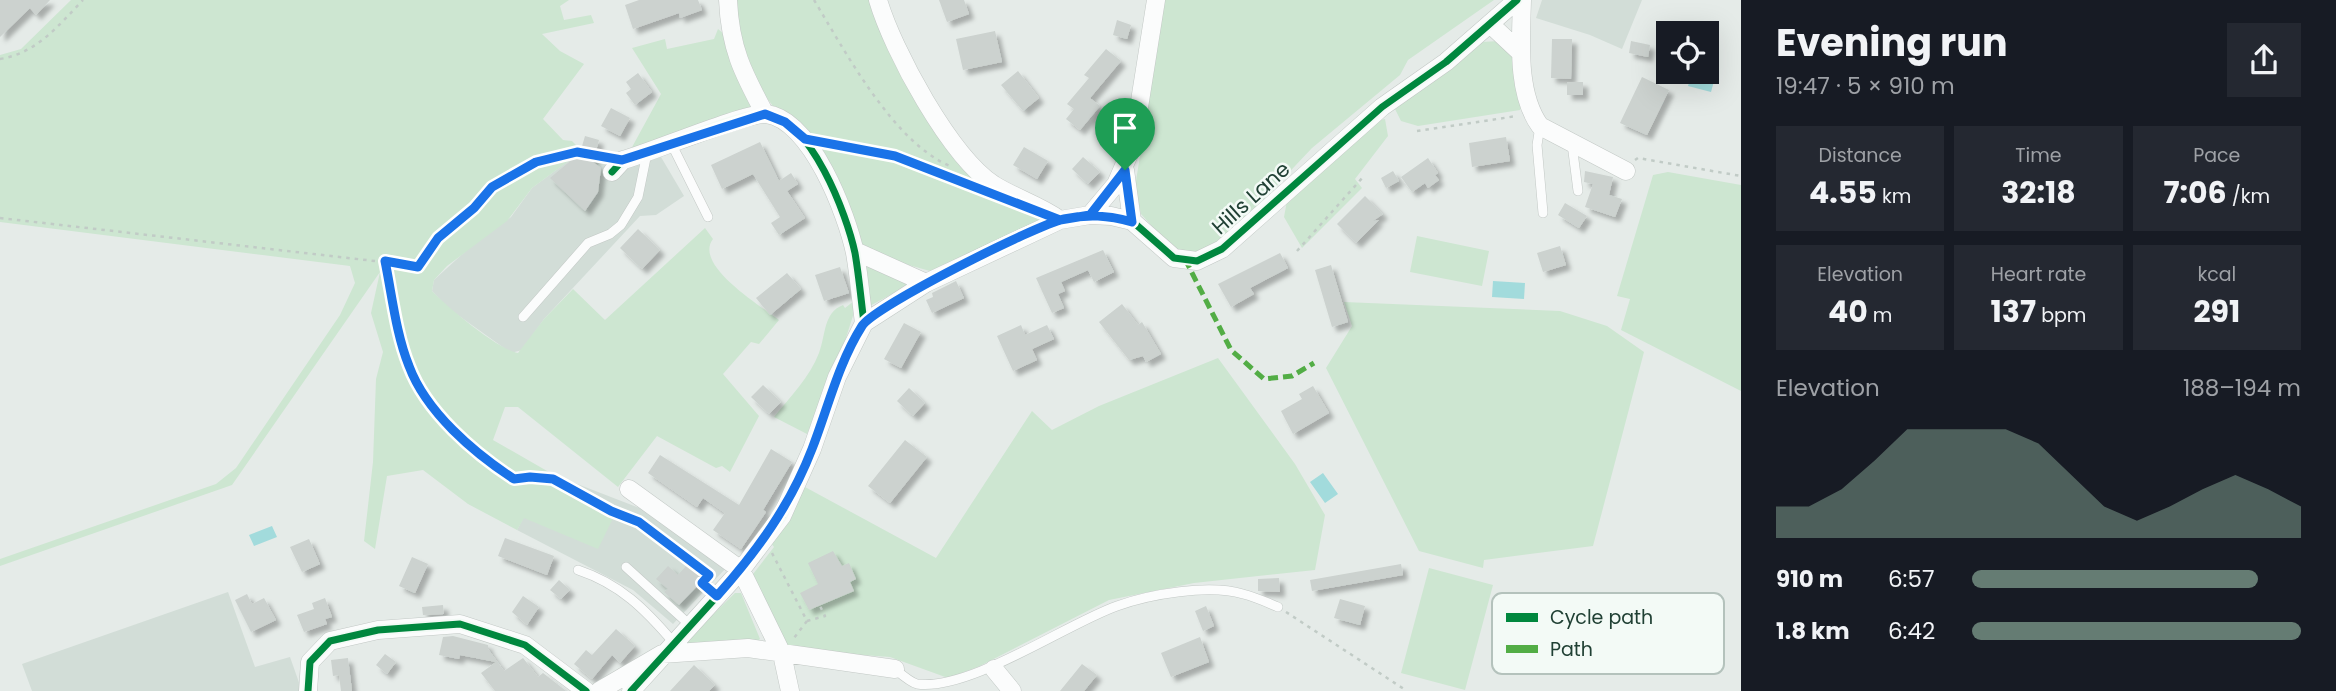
<!DOCTYPE html>
<meta charset="utf-8">
<style>
body{margin:0;font-family:Poppins,sans-serif;background:#242831;color:#f1f3f6;height:100vh;display:flex;flex-direction:column;font-size:26px;white-space:nowrap}
*{box-sizing:border-box;margin:0}
p{font-size:23px;color:#9ea1a6}
.icon{flex:none;width:38px;height:38px;fill:none;stroke:currentColor;stroke-width:2;stroke-linecap:round;stroke-linejoin:round}
.map{position:relative;flex:1;overflow:hidden}
.panel{display:flex;flex-direction:column;background:#171b24;width:595px}
.panel>*{flex:none}
.controls{position:absolute;left:1656px;top:21px;display:grid;gap:14px}
.controls a{display:grid;place-items:center;width:63px;height:63px;border-radius:0px;background:#171b24;box-shadow:0 7px 28px #0002;font-size:35px}
.pin{position:absolute;display:grid;place-items:center;width:60px;height:60px;color:#fff;margin:-72px -30px;border-radius:50% 50% 50% 0;rotate:-45deg;box-shadow:0 0 7px #0007}
.pin .icon{rotate:45deg}
.round{display:grid;place-items:center;flex:none;width:74px;height:74px;border-radius:0px;background:#242831}
.overview{display:flex;align-items:center;justify-content:space-between;height:119px;padding:0 35px}
h1{font-size:38px;font-weight:700;line-height:52px}
.stats{display:grid;grid-template-columns:repeat(3,1fr);gap:10px;height:119px;padding:7px 35px}
.stats div{display:grid;align-content:center;border-radius:0px;background:#242831;text-align:center}
.stats b{font-size:30px;font-weight:700}
.stats small{font-size:19px;font-weight:400}
.stats p{font-size:19px}
.chart{height:196px;padding:14px 35px}
.chart p{display:flex;justify-content:space-between}
.chart svg{width:100%;height:126px;margin-top:7px;fill:#657c73;opacity:.7}
ul{padding:0 35px;list-style:none;font-size:23px}
li{display:grid;grid-template-columns:112px 84px 1fr;align-items:center;height:52px}
li i{height:18px;border-radius:9px;background:#657c73}
main{display:flex;flex:1;min-height:0}
.map>svg:first-child{display:block}
</style>
<main>
<div class="map">
<svg width="1741" height="691" viewBox="0 0 1741 691">
<defs>
<filter id="shadow"><feDropShadow dx="5" dy="5" stdDeviation="2" flood-color="#0004"/></filter>
</defs>
<rect width="100%" height="100%" fill="#e5ebe8"/>
<!-- built -->
<path fill="#d2ddd7" d="M1542 0H1642L1622 49 1590 35 1536 18Z
M579 153 627 168 661 157 684 196 656 215 640 216 544 319 522 350 511 353 448 308 432 291 434 280 469 248 511 217 532 188Z
M546 475H554L642 509 726 568 673 624 633 590 517 530Z
M228 592 255 667 290 657 302 691H32L22 664Z"/>
<!-- green -->
<path fill="#cde6d1" d="M71 0H569L560 6 564 20 591 15 594 23 542 34 560 51 584 64 543 119 563 140 572 141 582 151 532 188 507 221 447 266 434 280 432 291C446 306 500 351 518 353L544 319 573 289 605 320 705 228 713 239C693 265 761 306 779 320L759 344 751 342 723 374 759 416 730 472 722 466 716 468 657 436 618 487 518 407H505L493 440 554 475 548 476 618 508 598 549 524 518 517 530 468 504 423 470 387 476 375 549 364 541 373 462 376 379 383 352 371 313 380 272 232 485 0 566V559L216 484 236 468 340 315 355 283 350 266 0 222V55L21 49Z
M735 0H874L949 147 1043 216 1042 221 930 271 898 262 858 243 832 171 809 131 776 110 747 72Z
M1165 0H1494L1408 60 1400 75 1312 148 1228 237 1192 254 1175 252 1141 214 1135 187Z
M718 29 724 34 753 106 748 112 631 149 661 94 632 48 665 39 667 49 714 39Z
M1499 41C1515 56 1531 88 1520 110L1418 126 1401 121 1395 109 1482 42Z
M1385 119 1388 136 1355 179 1362 188 1302 248 1284 217 1287 201 1376 121Z
M1668 172 1741 185V391L1621 330 1630 299 1617 296 1653 175Z
M1417 236 1489 251 1482 286 1410 272Z
M861 262 910 284 868 307Z
M859 297 843 347 807 434 774 417C790 397 810 377 819 353 826 335 823 313 843 305L845 308Z
M1344 302 1560 311 1607 326 1644 352 1593 546 1484 560 1483 568 1419 551 1326 368 1352 326Z
M1218 358 1295 464 1325 515 1315 570 1194 583 1109 600 980 666 948 678 890 657 794 650 779 643 750 578 774 547 771 543 805 487 936 558 1032 411 1052 430 1099 406Z
M1429 568 1493 585 1465 690 1401 673Z
M735 593H741L760 639 755 643 683 644Z"/>
<!-- water -->
<path fill="#a2dbdc" d="M1692 73 1714 81 1711 92 1688 86Z
M1493 281 1525 283 1524 299 1492 297Z
M1323 473 1338 494 1325 503 1310 482Z
M272 526 277 537 254 546 249 535Z"/>
<!-- building -->
<path fill="#ccd2cf" filter="url(#shadow)" d="M0 0H50L36 15 30 8 0 37Z
M639 0H698L702 10 680 18 679 13 633 29 625 5Z
M939 0H964L969 14 947 22Z
M1117 20 1131 25 1127 39 1113 35Z
M995 31 1002 62 963 70 956 39Z
M1552 39H1572L1571 79 1551 78Z
M1631 41 1650 45 1648 57 1629 53Z
M1106 49 1121 61 1090 98 1100 106 1080 130 1066 119 1074 109 1067 104 1089 78 1084 75Z
M1018 71 1039 98 1023 111 1001 85Z
M638 73 652 92 635 105 626 93 631 89 626 82Z
M1642 77 1669 90 1647 135 1620 123Z
M1567 82H1583V95H1567Z
M611 108 630 118 620 136 601 126Z
M585 136 599 140 593 162 601 168 598 192 585 211 550 178 580 153Z
M1506 137 1510 161 1472 167 1469 143Z
M760 142 779 181 791 173 798 184 787 191 805 218 779 235 771 223 780 217 753 174 722 189 711 165Z
M1024 147 1048 161 1037 179 1013 165Z
M1083 157 1100 172 1088 184 1072 169Z
M1428 158 1438 173 1435 175 1439 180 1428 188 1425 183 1412 192 1401 177Z
M1393 171 1399 181 1386 188 1381 178Z
M1585 171 1613 177 1609 195 1622 199 1615 217 1585 207 1593 184 1584 182Z
M1365 196 1383 214 1373 221 1379 220 1356 243 1337 224Z
M1565 203 1587 216 1579 228 1558 215Z
M638 229 660 250 642 269 620 248Z
M1560 246 1566 265 1543 272 1537 253Z
M1103 250 1114 272 1094 282 1088 270 1061 282 1065 291 1058 294 1064 308 1052 313 1036 278Z
M1280 253 1288 268 1250 288 1254 294 1231 307 1218 284Z
M1331 265 1348 322 1332 327 1315 270Z
M840 267 849 293 824 301 815 275Z
M787 273 801 289 770 315 756 298Z
M956 281 964 298 932 313 926 300 933 297 932 293Z
M1122 304 1138 325 1142 322 1161 354 1146 362 1143 356 1129 360 1099 322Z
M904 323 921 332 901 368 884 359Z
M1021 325 1025 335 1047 325 1054 339 1032 349 1037 360 1013 371 997 336Z
M763 385 781 402 769 414 751 397Z
M1313 386 1329 413 1293 434 1281 411 1302 399 1299 394Z
M909 388 925 403 913 416 897 401Z
M905 440 927 457 890 503 868 486Z
M771 449 792 462 763 510 766 512 741 549 713 530 725 513 703 498 697 507 648 473 660 455 739 505Z
M505 538 554 556 547 575 498 556Z
M309 539 320 564 302 572 290 547Z
M833 551 842 566 849 563 856 579 850 582 854 591 809 610 800 593 818 584 808 563Z
M412 557 428 564 415 593 399 586Z
M1401 564 1403 575 1312 591 1310 580Z
M687 565 703 580 679 605 664 592 668 589 656 579 668 566 678 575Z
M1279 578 1280 592 1258 591V579Z
M559 580 570 590 561 599 550 590Z
M247 594 252 604 264 598 276 620 251 632 235 600Z
M523 596 539 607 527 625 512 612Z
M325 598 332 617 325 619 327 624 304 632 297 615 314 609 312 603Z
M1340 599 1365 606 1360 625 1334 618Z
M443 605 444 614 423 615 422 607Z
M1206 606 1214 626 1203 631 1195 611Z
M616 629 635 646 620 663 612 655 592 679 574 664 586 650 592 655Z
M453 636 488 645V649L504 671 523 658 538 677 543 673 566 691H495L481 673 496 662 460 655 459 659 439 655 443 637Z
M1200 637 1209 662 1171 677 1161 653Z
M385 654 396 662 387 674 376 665Z
M348 658 352 691H341L339 675 333 676 331 660Z
M1082 664 1097 675 1084 691H1060Z
M694 665 715 685 709 691H670Z"/>
<g fill="none" stroke-linecap="round" stroke-linejoin="round">
<defs>
<path id="service" d="M1540 126 1537 145 1543 213
M1572 144 1578 191
M672 145 708 217
M523 317 588 243 610 234 621 225 638 197 647 153
M626 567 691 626
M578 570C620 584 645 609 674 643
M895 669C901 674 910 682 917 684 970 691 1066 624 1117 606 1150 594 1209 584 1243 594 1255 597 1266 602 1278 607"/>
<path id="minor" d="M728 0C730 48 743 73 765 114
M878 0C893 51 950 156 994 185 1015 198 1039 205 1060 220
M1522 0C1521 39 1516 93 1540 126L1626 171
M1490 24 1521 53
M1125 170 1132 221
M612 172 623 160C650 153 746 112 766 114 811 119 847 215 855 253 859 276 861 300 864 323
M1090 215 1116 184 1133 145 1156 0
M855 251 926 283
M629 489 741 570 782 654 790 691
M994 669 1012 691
M308 691 310 662 330 641 378 630 460 624 525 645 586 691
M599 691 662 654 748 648 895 669
M631 691 741 570 782 516 812 449 837 377 864 323 926 283 1060 220 1090 215 1111 216 1132 221 1174 258 1197 261 1222 249 1382 107 1446 62 1517 0"/>
</defs>
<!-- service casing -->
<use href="#service" stroke="#c2c8c5" stroke-width="10"/>
<!-- minor casing -->
<use href="#minor" stroke="#c2c8c5" stroke-width="19"/>
<!-- path -->
<path stroke="#c1cbc6" stroke-width="2.5" stroke-dasharray="3.5 5" stroke-linecap="butt" d="M814 0C845 51 893 142 950 166
M0 59C37 53 58 26 83 0
M1417 131 1517 116
M826 143 895 156 966 184
M1635 160 1638 158 1741 176
M0 218 418 266C448 224 520 153 576 152 584 152 593 157 602 158
M1297 251 1364 176
M385 261C392 295 396 334 409 366 426 412 474 453 514 479L530 477 553 479 611 511 639 522 709 575 702 583 705 586
M772 553 807 621 794 638
M1286 612 1407 691
M807 621 825 616 820 606"/>
<!-- service -->
<use href="#service" stroke="#fbfcfc" stroke-width="9"/>
<!-- minor -->
<use href="#minor" stroke="#fbfcfc" stroke-width="18"/>
<!-- quiet -->
<path stroke="#52ad45" stroke-width="5" stroke-dasharray="10 5" stroke-linecap="butt" d="M1185 259 1231 350 1264 379 1292 376 1314 363"/>
<defs>
<path id="cycleway" d="M612 172 623 160C650 153 746 112 766 114 811 119 847 215 855 253 859 276 861 300 864 323
M308 691 310 662 330 641 378 630 460 624 525 645 586 691
M631 691 741 570 782 516 812 449 837 377 864 323 926 283 1060 220 1090 215 1111 216 1132 221 1174 258 1197 261 1222 249 1382 107 1446 62 1517 0"/>
</defs>
<!-- cycleway casing -->
<use href="#cycleway" stroke="#f3faf6" stroke-width="11"/>
<!-- cycleway -->
<use href="#cycleway" stroke="#00873e" stroke-width="7"/>
</g>
<g fill="none" stroke-linecap="round" stroke-linejoin="round">
<defs>
<path id="route" d="M1125 170 1090 215 1060 220 895 156 805 139 785 122 765 114 622 160 577 152 536 162 492 187 474 208 438 238 418 267 385 261C392 295 396 334 409 366 426 412 474 453 514 479L530 477 553 479 611 511 639 522 709 575 702 583 717 596C757 551 790 506 812 449 828 408 838 364 862 326 875 306 1036 225 1064 219 1088 214 1108 215 1132 222L1125 170"/>
</defs>
<!-- route casing -->
<use href="#route" stroke="#fff" stroke-width="14"/>
<!-- route -->
<use href="#route" stroke="#1a73e8" stroke-width="9"/>
</g>
<g text-anchor="middle" stroke-width="5" stroke-linejoin="round" paint-order="stroke">
<!-- street labels -->
<g font-size="21" fill="#204034" stroke="#f3faf6">
<text transform="translate(1251 198) rotate(-42)" y="7">Hills Lane</text>
</g>
</g>
<!-- legend -->
<rect x="1492" y="593" width="232" height="81" rx="10" fill="#f3faf6" stroke="#b4c2bc" stroke-width="2"/>
<rect x="1506" y="613" width="32" height="9" fill="#00873e"/>
<rect x="1506" y="645" width="32" height="8" fill="#52ad45"/>
<g font-size="19" fill="#204034">
<text x="1550" y="624">Cycle path</text>
<text x="1550" y="656">Path</text>
</g>
</svg>
<div class="controls">
<a><svg class="icon" aria-label="locate" viewBox="0 0 24 24"><circle cx="12" cy="12" r="6"/><path d="M12 2v4M12 18v4M2 12h4M18 12h4"/></svg></a>
</div>
<div class="pin" style="left:1125px;top:170px;background:#1e9e55"><svg class="icon" aria-label="arrive" viewBox="0 0 24 24"><path d="M6 21V4h12l-3 4 3 4H6"/></svg></div>
</div>
<section class="panel">
<div class="overview"><div><h1>Evening run</h1><p>19:47 · 5 × 910 m</p></div><a class="round"><svg class="icon" aria-label="share" viewBox="0 0 24 24"><path d="M12 15V3M7 8l5-5 5 5M5 13v7h14v-7"/></svg></a></div>
<div class="stats">
<div><p>Distance</p><b>4.55<small> km</small></b></div>
<div><p>Time</p><b>32:18</b></div>
<div><p>Pace</p><b>7:06<small> /km</small></b></div>
</div>
<div class="stats">
<div><p>Elevation</p><b>40<small> m</small></b></div>
<div><p>Heart rate</p><b>137<small> bpm</small></b></div>
<div><p>kcal</p><b>291</b></div>
</div>
<div class="chart"><p><span>Elevation</span>188–194 m</p>
<svg viewBox="0 0 160 44" preserveAspectRatio="none"><path d="M0 44V33L10 33L20 27L30 17L40 6L50 6L60 6L70 6L80 11L90 22L100 33L110 38L120 33L130 27L140 22L150 27L160 33V44z"/></svg>
</div>
<ul>
<li><b>910 m</b>6:57<i style="width:87%"></i></li>
<li><b>1.8 km</b>6:42<i style="width:100%"></i></li>
</ul>
</section>
</main>
